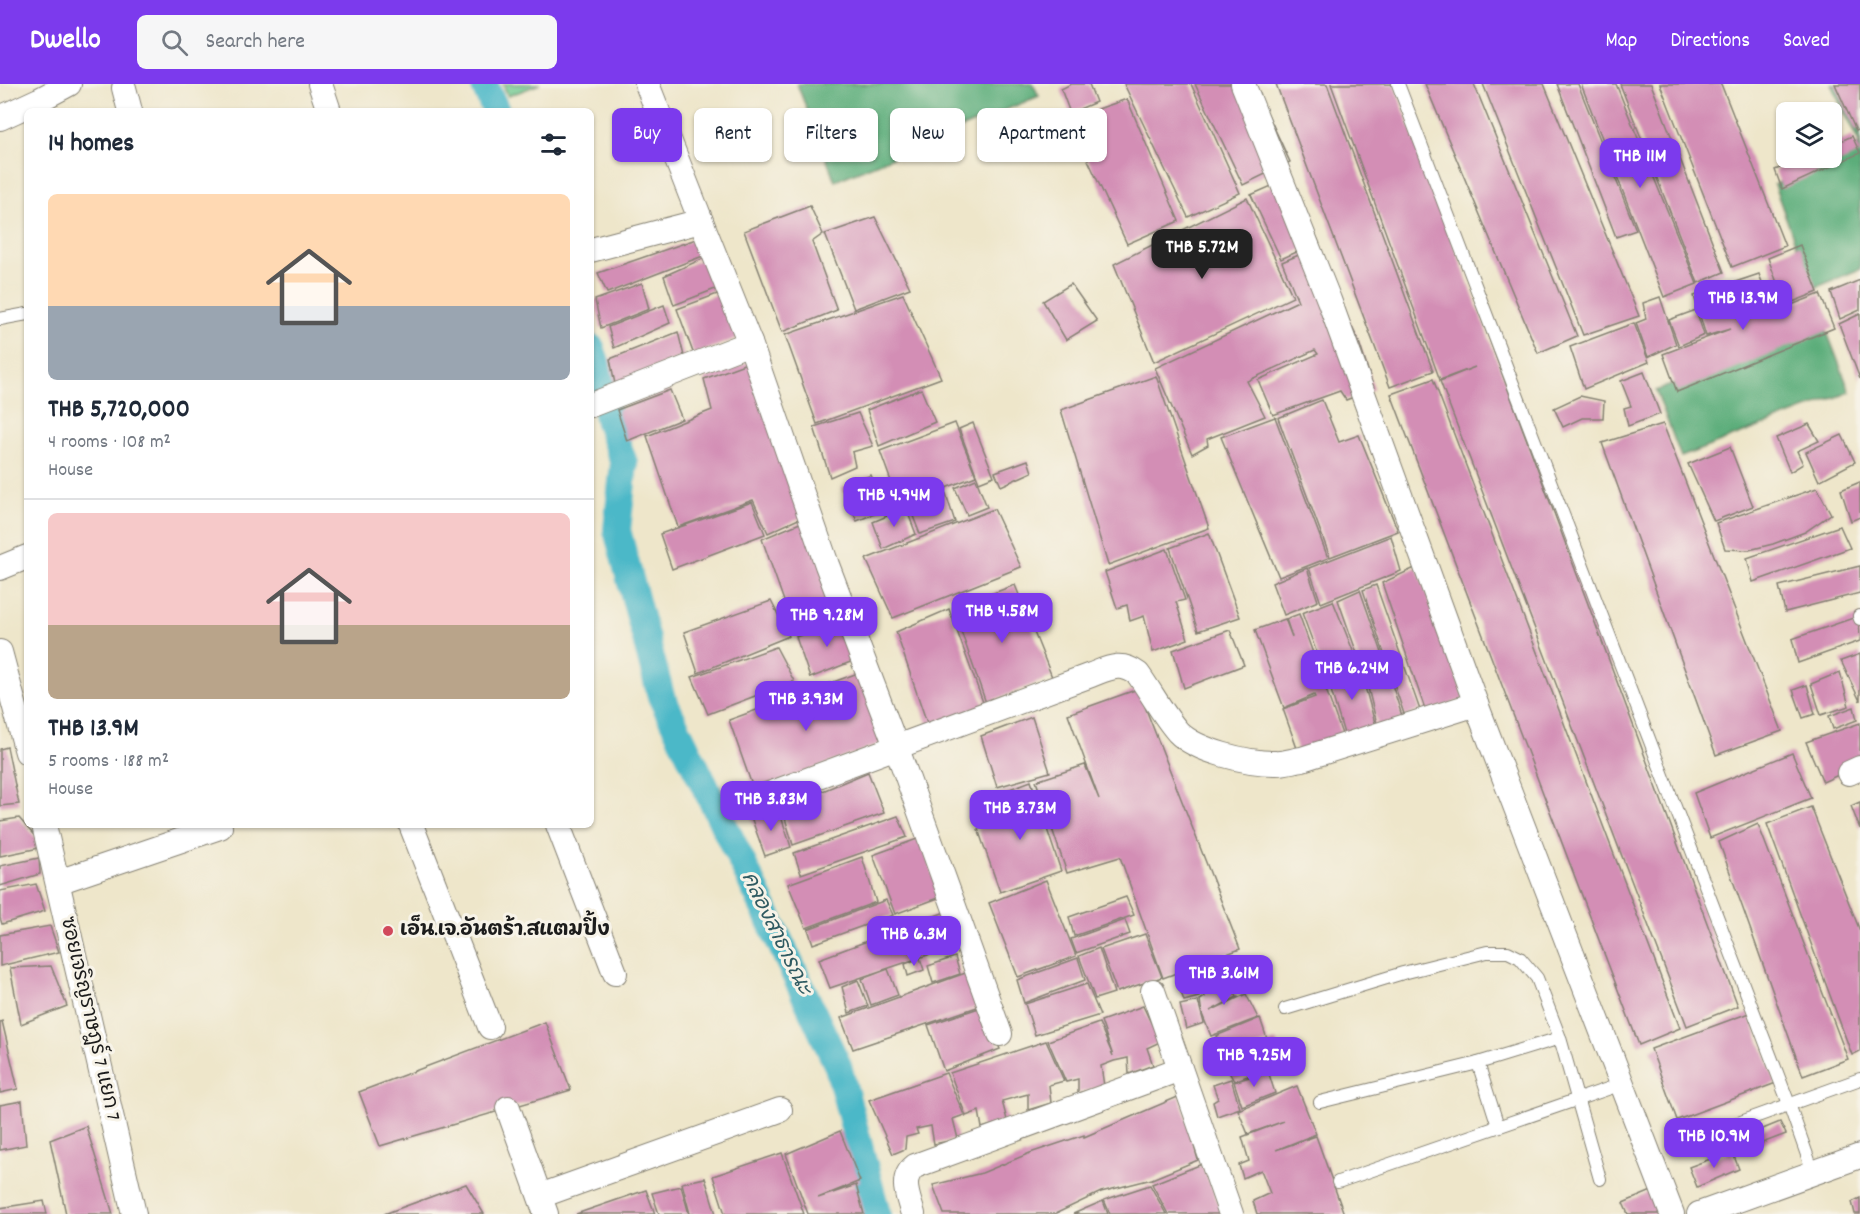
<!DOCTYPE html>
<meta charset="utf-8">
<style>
:root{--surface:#fff;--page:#f6f6f7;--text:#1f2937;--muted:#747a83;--line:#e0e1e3;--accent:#7c3aed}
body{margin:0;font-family:Dekko,"Playpen Sans Thai",sans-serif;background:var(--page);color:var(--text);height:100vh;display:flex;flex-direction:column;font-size:22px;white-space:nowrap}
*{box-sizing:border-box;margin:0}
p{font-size:20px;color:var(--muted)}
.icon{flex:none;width:33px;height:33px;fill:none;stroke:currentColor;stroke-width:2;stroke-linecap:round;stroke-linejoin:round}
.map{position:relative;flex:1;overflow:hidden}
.drawer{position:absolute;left:24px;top:24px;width:570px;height:720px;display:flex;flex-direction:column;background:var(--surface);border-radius:9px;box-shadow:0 2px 4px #0004}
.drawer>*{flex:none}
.hud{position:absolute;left:612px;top:24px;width:570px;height:54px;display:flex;gap:12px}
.controls{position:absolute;left:1776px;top:18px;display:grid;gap:12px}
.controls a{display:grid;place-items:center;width:66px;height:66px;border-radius:9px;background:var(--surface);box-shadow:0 2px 4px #0004;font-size:30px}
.price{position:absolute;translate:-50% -51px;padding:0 14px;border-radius:12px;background:var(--accent);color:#fff;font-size:20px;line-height:39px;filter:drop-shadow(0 2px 3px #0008)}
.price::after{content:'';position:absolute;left:50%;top:36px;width:18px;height:14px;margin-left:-9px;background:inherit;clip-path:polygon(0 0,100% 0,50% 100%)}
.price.current{background:#222;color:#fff}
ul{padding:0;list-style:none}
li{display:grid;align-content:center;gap:12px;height:318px;padding:0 24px}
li+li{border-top:2px solid var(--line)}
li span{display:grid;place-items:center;height:186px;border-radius:9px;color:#555}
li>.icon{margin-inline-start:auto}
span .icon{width:108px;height:108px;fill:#fffc;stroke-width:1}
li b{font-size:26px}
h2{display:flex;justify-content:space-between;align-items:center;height:72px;padding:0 24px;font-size:26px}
.tag{padding:0 21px;border-radius:9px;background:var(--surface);box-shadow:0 2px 4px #0004;font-size:21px;line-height:54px}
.tag.current{background:var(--accent);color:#fff}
header{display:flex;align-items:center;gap:36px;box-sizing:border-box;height:84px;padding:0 30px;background:var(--accent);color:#fff}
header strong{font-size:28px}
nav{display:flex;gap:33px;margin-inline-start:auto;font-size:21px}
.search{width:420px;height:54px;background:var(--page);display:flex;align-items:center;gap:15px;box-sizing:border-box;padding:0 21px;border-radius:9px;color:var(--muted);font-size:22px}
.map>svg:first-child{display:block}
</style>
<header>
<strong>Dwello</strong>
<div class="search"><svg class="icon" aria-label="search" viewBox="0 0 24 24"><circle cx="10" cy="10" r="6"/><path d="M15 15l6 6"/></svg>Search here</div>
<nav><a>Map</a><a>Directions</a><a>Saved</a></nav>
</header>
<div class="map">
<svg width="1860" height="1130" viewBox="0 0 1860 1130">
<rect width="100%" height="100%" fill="#f7f3e8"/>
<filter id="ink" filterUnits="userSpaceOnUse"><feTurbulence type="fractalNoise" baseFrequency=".0167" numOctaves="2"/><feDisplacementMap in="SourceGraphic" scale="12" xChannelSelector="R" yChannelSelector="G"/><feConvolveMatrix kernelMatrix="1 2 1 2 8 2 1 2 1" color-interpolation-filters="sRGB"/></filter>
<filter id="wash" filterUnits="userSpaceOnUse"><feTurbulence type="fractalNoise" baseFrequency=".008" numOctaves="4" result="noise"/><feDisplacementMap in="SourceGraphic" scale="24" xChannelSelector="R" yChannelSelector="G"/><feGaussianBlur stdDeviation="1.35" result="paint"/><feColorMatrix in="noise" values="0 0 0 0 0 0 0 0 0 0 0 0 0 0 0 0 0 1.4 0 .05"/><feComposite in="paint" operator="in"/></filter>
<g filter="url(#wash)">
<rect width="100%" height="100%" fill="#eee6ca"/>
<path fill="#70c990" stroke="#467256" stroke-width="1.5" d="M503 0H540L508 12Z"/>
<g fill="#5cad7a" stroke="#3c644b" stroke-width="1.5">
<path d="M797 0H1033L1039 12 835 97Z"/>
<path d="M1831 0H1860V61Z"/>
<path d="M1860 61V185L1812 205 1774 101Z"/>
<path d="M1824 240 1850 308 1681 373 1656 307Z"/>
</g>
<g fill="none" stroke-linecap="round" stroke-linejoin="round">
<g stroke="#4cb8c8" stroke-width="28">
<path d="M484 0 496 27"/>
<path d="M591 264 596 279 609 338 624 379 617 446 661 612 756 807 838 982 877 1130"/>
</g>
</g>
<g id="blocks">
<g fill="#d38eb5">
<path d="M1071 0H1089L1096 18 1070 29 1061 5Z"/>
<path d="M1124 0H1191L1240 109 1188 133Z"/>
<path d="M1195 0H1254L1290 78 1243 101Z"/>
<path d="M1276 0H1327L1433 287 1390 303Z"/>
<path d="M1331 0H1394L1738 922 1687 942 1440 297 1475 283 1440 296Z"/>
<path d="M1425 0H1474L1577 252 1538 269Z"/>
<path d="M1483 0H1544L1639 232 1583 251Z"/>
<path d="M1557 0H1578L1636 146 1616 153Z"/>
<path d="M1581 0H1616L1697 200 1664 213Z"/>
<path d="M1620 0H1651L1724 188 1698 199Z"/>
<path d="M1660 0H1721L1785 162 1732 183Z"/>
<path d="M1835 0H1860V44L1856 47Z"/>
<path d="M1127 15 1179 137 1127 160 1069 35Z"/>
<path d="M1852 52 1860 69 1782 105 1775 86 1803 74H1832V61Z"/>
<path d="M1290 94 1319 158 1281 175 1251 111Z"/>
<path d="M1247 114 1293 213 1154 278 1114 180Z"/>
<path d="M810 122 823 150 812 158 837 226 782 248 744 147Z"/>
<path d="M875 133 910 204 854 225 825 150Z"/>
<path d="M702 153 708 170 607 209 598 189Z"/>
<path d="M1800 161 1818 208 1785 221 1768 174Z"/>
<path d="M1306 168 1333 202 1359 258 1374 305 1346 316 1340 307 1273 331 1258 296 1318 270 1315 266 1247 297 1265 332 1207 355 1208 361 1192 370 1155 284 1298 217 1282 178Z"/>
<path d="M711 171 723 202 674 221 664 192Z"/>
<path d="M1759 190 1773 228 1820 210 1834 244 1677 308 1663 270 1730 245 1706 252 1694 212Z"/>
<path d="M1860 196V226L1840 235 1831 208Z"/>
<path d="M642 199 649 225 601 244 595 216Z"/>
<path d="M1071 200 1097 237 1066 256 1043 217Z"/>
<path d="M728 206 742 252 694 271 677 225Z"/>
<path d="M903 210 941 294 817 340 785 251Z"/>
<path d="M1660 213 1676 260 1648 273 1636 239 1646 235 1643 219Z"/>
<path d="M664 221 670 239 614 264 608 243Z"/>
<path d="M1696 226 1704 251 1679 262 1669 236Z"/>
<path d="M1860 230V295L1839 240Z"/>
<path d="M1634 239 1649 278 1584 305 1570 263Z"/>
<path d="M678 248 684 272 615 300 610 275Z"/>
<path d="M752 277 805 432 768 449 753 416 678 443 647 352 712 326 704 295Z"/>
<path d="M1644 288 1660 330 1628 342 1624 324 1631 322 1621 297Z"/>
<path d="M1156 292 1209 444 1108 481 1061 326Z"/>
<path d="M1433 295 1680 944 1639 961 1391 310Z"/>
<path d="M921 305 935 338 879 362 867 326Z"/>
<path d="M670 306 682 335 627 357 617 326Z"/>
<path d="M1580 312 1604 317 1603 334H1582L1563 343 1554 324Z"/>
<path d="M1322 316 1339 358 1359 351 1398 447 1330 473 1278 334Z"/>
<path d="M858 329 873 362 852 368 855 382 830 393 814 343Z"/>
<path d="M1275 333 1328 474 1279 493 1221 353Z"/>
<path d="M955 339 976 392 900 422 880 367Z"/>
<path d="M973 339 994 392 979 398 959 345Z"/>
<path d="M1663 340 1782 647 1716 671 1602 359Z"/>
<path d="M1809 340 1819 357 1797 367 1803 380 1790 388 1776 354Z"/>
<path d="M1842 351 1855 378 1819 397 1806 368Z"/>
<path d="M1730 363 1753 422 1714 437 1688 380Z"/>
<path d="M1028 376 1032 388 1001 402 995 388Z"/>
<path d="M871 391 886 425 857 437 842 404Z"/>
<path d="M976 395 987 423 967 431 955 404Z"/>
<path d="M1860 398V433L1851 437 1841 406Z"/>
<path d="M1817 404 1831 430 1805 448 1773 460 1749 466 1725 465 1716 439Z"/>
<path d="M945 407 955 438 920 450 909 422Z"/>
<path d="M752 418 765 450 672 485 660 450Z"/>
<path d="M906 424 916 450 883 465 873 438Z"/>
<path d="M994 425 1021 483 893 534 866 475Z"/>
<path d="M807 436 841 532 796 551 762 455Z"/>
<path d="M1840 442 1850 464 1753 498 1747 474Z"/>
<path d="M1209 449 1240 533 1198 547 1170 464Z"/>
<path d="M1391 452 1401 487 1321 519 1309 484Z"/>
<path d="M1167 465 1185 516 1176 518 1188 555 1153 568 1144 532 1130 537 1127 521 1117 524 1105 488Z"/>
<path d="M1860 482V509L1785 528 1779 502Z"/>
<path d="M1417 483 1465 615 1426 628 1382 499Z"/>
<path d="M1307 484 1318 517 1284 531 1272 499Z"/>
<path d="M1015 501 1052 593 986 619 953 524Z"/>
<path d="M1376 501 1420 626 1405 633 1363 506Z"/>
<path d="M1360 506 1388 586 1365 592 1338 516Z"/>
<path d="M771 517 789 552 698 589 684 548Z"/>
<path d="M1333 517 1358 579 1325 591 1302 529Z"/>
<path d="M949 525 984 621 928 642 896 548Z"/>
<path d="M1299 530 1343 653 1299 670 1283 625 1315 613 1314 611 1284 624 1255 546 1285 535 1292 553 1286 535Z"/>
<path d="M1859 532 1860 557 1798 579 1792 555Z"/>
<path d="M844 535 858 575 810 594 796 553Z"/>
<path d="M1230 546 1244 581 1184 604 1173 566Z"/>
<path d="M776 563 794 597 708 630 692 593Z"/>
<path d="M1860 570V617L1841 577Z"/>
<path d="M1359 581 1376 643 1345 653 1327 593Z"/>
<path d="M1388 588 1403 635 1378 644 1366 596Z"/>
<path d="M1840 588 1849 622 1821 631 1811 600Z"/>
<path d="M858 589 885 658 754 707 729 636Z"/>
<path d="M1807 601 1815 630 1803 634 1793 606Z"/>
<path d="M1138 605 1240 865 1163 894 1120 773 1067 789 1036 697 1085 681 1099 715 1068 630Z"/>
<path d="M1854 623 1857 636 1833 645 1829 632Z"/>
<path d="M1032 633 1050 688 997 703 981 652Z"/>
<path d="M1860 639V681L1823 698 1806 658Z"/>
<path d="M7 663 19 720 0 722V665Z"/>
<path d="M1792 669 1811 714 1710 754 1694 709Z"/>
<path d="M868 688 884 729 793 761 782 724Z"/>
<path d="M1031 697 1061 787 1000 808 978 745 1007 737 999 709Z"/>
<path d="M1860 718V745L1851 722Z"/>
<path d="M778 723 791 763 765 772 751 733Z"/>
<path d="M1811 723 1860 847V967L1852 971 1767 740Z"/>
<path d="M898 732 907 753 801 790 794 769Z"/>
<path d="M19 734 44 763 0 772V737Z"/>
<path d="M1758 740 1848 975 1803 992 1719 758Z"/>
<path d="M920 754 941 813 895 830 873 771Z"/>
<path d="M862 773 876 818 806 844 788 800Z"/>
<path d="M39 774 40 790 0 802V782Z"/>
<path d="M1046 796 1076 872 1018 893 989 819Z"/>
<path d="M36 800 45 827 2 840 0 834V807Z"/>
<path d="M1126 813 1134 831 1074 852 1069 833Z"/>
<path d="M886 816 893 831 813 860 808 845Z"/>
<path d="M948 827 960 860 830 904 819 875Z"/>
<path d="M1125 836 1130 850 1076 869 1071 855Z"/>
<path d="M50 842 59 868 0 882V851Z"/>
<path d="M1145 850 1162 893 1117 908 1101 865Z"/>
<path d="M1099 864 1114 909 1095 915 1079 872Z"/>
<path d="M955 873 960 890 933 899 928 882Z"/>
<path d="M920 874 924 886 908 892 905 880Z"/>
<path d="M1078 874 1085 896 1024 919 1017 896Z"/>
<path d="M51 882 67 922 21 940 10 884Z"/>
<path d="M888 885 898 911 871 921 862 895Z"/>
<path d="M971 887 983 921 853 965 841 934Z"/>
<path d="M1227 889 1237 913 1210 927 1246 910 1258 934 1211 952 1202 930 1200 916 1205 913 1200 900Z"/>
<path d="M858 896 868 922 849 929 842 903Z"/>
<path d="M1087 900 1100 931 1035 951 1025 920Z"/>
<path d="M1195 900 1199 913 1184 917 1180 905Z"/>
<path d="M1198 917 1204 939 1186 945 1180 921Z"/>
<path d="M1143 922 1160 958 1147 964 1153 981 1129 990 1128 974 1114 977 1101 982 1104 1002 1078 1009V995L1066 998 1048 957 1099 939 1113 972 1101 937Z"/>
<path d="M982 923 1000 965 944 987 928 941Z"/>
<path d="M1749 929 1776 999 1677 1036 1651 965Z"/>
<path d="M1260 934 1268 958 1224 975 1216 952Z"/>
<path d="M2 937 18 1005 0 1009V938Z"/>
<path d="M545 938 571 1006 380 1062 359 1008Z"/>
<path d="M1046 957 1064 997 1049 1001 1051 1019 1028 1026V1010L1002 1017 1007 1036 982 1044 979 1027 966 1032 950 989Z"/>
<path d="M1276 957 1285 982 1261 988 1252 966Z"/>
<path d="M1249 967 1256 989 1234 997 1223 977Z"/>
<path d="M1268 987 1275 1009 1242 1022 1234 998Z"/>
<path d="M946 989 964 1031 953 1035 958 1055 934 1060 931 1042 916 1045 918 1050 906 1053 905 1065 893 1070 869 1016Z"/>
<path d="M1231 995 1240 1024 1217 1032 1213 1018 1218 1015 1213 1001Z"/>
<path d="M1297 1002 1316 1050 1276 1066 1316 1052 1344 1130H1257L1253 1117 1270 1109 1261 1086 1243 1094 1239 1081 1249 1077 1242 1053 1284 1037 1248 1050 1238 1026Z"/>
<path d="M1180 1012 1198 1076 1152 1095 1101 1108 1055 1130H944L933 1101 982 1089 1030 1069 1084 1051V1053Z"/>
<path d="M22 1017 26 1061 0 1066V1021Z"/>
<path d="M1780 1038 1786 1050 1736 1069 1731 1058Z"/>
<path d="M86 1042 113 1130H66L50 1056Z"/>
<path d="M840 1047 860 1097 818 1114 856 1101 864 1130H808L786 1070Z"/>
<path d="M1732 1067 1739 1085 1697 1103 1689 1083Z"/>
<path d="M782 1069 804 1130H725L713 1092Z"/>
<path d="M1202 1080 1223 1130H1168L1152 1100Z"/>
<path d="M705 1094 716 1130H690L682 1099Z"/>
<path d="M466 1100 484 1130H384Z"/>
<path d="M1150 1101 1166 1130H1110L1104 1116Z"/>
<path d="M681 1102 689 1130H659L652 1109Z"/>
<path d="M646 1106 655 1130H576Z"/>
<path d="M1654 1106 1662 1130H1628L1623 1119Z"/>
<path d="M1860 1114V1130H1855L1852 1118Z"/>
<path d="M44 1117 47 1130H0V1124Z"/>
<path d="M1103 1117 1108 1130H1073Z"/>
</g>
</g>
</g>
<g filter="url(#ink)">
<use href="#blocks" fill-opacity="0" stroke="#858173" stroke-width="1.5"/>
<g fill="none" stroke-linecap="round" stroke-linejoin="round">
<defs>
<g id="service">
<path d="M1398 0 1789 1020 1813 1088"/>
<path d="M0 235 27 230"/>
<path d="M1859 532 1860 535"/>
<path d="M1285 925 1403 889 1487 868H1508L1520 874 1537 894 1560 954 1600 1095"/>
<path d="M1478 979 1498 1042"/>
<path d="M1320 1018 1478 979 1560 954"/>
<path d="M1702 1052 1860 995"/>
<path d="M1338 1098 1622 1000"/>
</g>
<g id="minor">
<path d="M320 0 329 27"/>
<path d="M1243 0 1329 216 1476 620 1672 1130"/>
<path d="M124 4 130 27"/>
<path d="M0 34 39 16 69 0"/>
<path d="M701 137 750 259 827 481 896 662 1000 950"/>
<path d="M591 166 701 137 647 0"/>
<path d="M591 321 750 259"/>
<path d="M0 484 27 473"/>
<path d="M0 568 27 668"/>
<path d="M1849 689 1860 684"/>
<path d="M764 712 1091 591C1109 584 1121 577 1138 590 1151 608 1163 631 1178 648 1196 667 1248 679 1274 679 1283 680 1293 676 1302 675L1476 620"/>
<path d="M44 741 134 1130"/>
<path d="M411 741 490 943"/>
<path d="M558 741 615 889"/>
<path d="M58 798 220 743"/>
<path d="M1153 907 1231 1130"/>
<path d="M508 1024 546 1130"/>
<path d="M540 1112 780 1026"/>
<path d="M913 1130C908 1112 899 1095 915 1082L1180 985"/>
<path d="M1699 1130 1860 1072"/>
</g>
</defs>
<use href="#service" stroke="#858173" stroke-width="14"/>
<use href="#minor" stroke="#858173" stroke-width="26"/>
<use href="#service" stroke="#fff" stroke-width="12"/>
<use href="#minor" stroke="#fff" stroke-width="24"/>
</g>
</g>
<circle fill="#d1495b" stroke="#f7f3e8" stroke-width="2" cx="388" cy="847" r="6"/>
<g text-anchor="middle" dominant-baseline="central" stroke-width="6" stroke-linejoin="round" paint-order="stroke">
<g font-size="20" font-weight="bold" fill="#1c1c1c" stroke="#f7f3e8" text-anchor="start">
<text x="400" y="847">เอ็น.เจ.อันตร้า.สแตมปิ้ง</text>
</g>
<g font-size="20" fill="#1c1c1c" stroke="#f7f3e8">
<text transform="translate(89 935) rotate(77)">ซอยเจริญราษฎร์ 7 แยก 7</text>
</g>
<g font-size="21" font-style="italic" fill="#2f5a61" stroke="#f7f3e8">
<text transform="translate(775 850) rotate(64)">คลองสาธารณะ</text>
</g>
</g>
</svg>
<div class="controls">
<a><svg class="icon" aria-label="layers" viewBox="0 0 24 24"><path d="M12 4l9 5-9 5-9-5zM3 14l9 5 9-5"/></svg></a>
</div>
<b class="price" style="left:1640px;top:105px">THB 11M</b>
<b class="price current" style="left:1202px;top:196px">THB 5.72M</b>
<b class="price" style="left:1743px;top:247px">THB 13.9M</b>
<b class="price" style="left:894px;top:444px">THB 4.94M</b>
<b class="price" style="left:1002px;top:560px">THB 4.58M</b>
<b class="price" style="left:827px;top:564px">THB 9.28M</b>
<b class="price" style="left:1352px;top:617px">THB 6.24M</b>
<b class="price" style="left:806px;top:648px">THB 3.93M</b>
<b class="price" style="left:771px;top:748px">THB 3.83M</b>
<b class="price" style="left:1020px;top:757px">THB 3.73M</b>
<b class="price" style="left:914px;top:883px">THB 6.3M</b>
<b class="price" style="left:1224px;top:922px">THB 3.61M</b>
<b class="price" style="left:1254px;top:1004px">THB 9.25M</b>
<b class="price" style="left:1714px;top:1085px">THB 10.9M</b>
<div class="hud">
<a class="tag current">Buy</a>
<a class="tag">Rent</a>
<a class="tag">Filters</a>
<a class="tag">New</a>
<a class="tag">Apartment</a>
</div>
<section class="drawer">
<h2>14 homes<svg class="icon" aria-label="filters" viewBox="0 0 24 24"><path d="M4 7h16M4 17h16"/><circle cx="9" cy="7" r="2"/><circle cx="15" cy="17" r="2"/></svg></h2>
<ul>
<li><span style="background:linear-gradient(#ffd9b3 60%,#9aa5b1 0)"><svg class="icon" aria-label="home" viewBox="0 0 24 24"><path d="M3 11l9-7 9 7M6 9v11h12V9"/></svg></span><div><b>THB 5,720,000</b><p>4 rooms · 108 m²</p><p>House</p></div></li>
<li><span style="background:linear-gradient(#f6c9c9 60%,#b9a48a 0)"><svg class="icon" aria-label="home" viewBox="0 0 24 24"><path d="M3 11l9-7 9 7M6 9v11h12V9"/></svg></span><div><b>THB 13.9M</b><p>5 rooms · 188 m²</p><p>House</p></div></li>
</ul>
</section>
</div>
